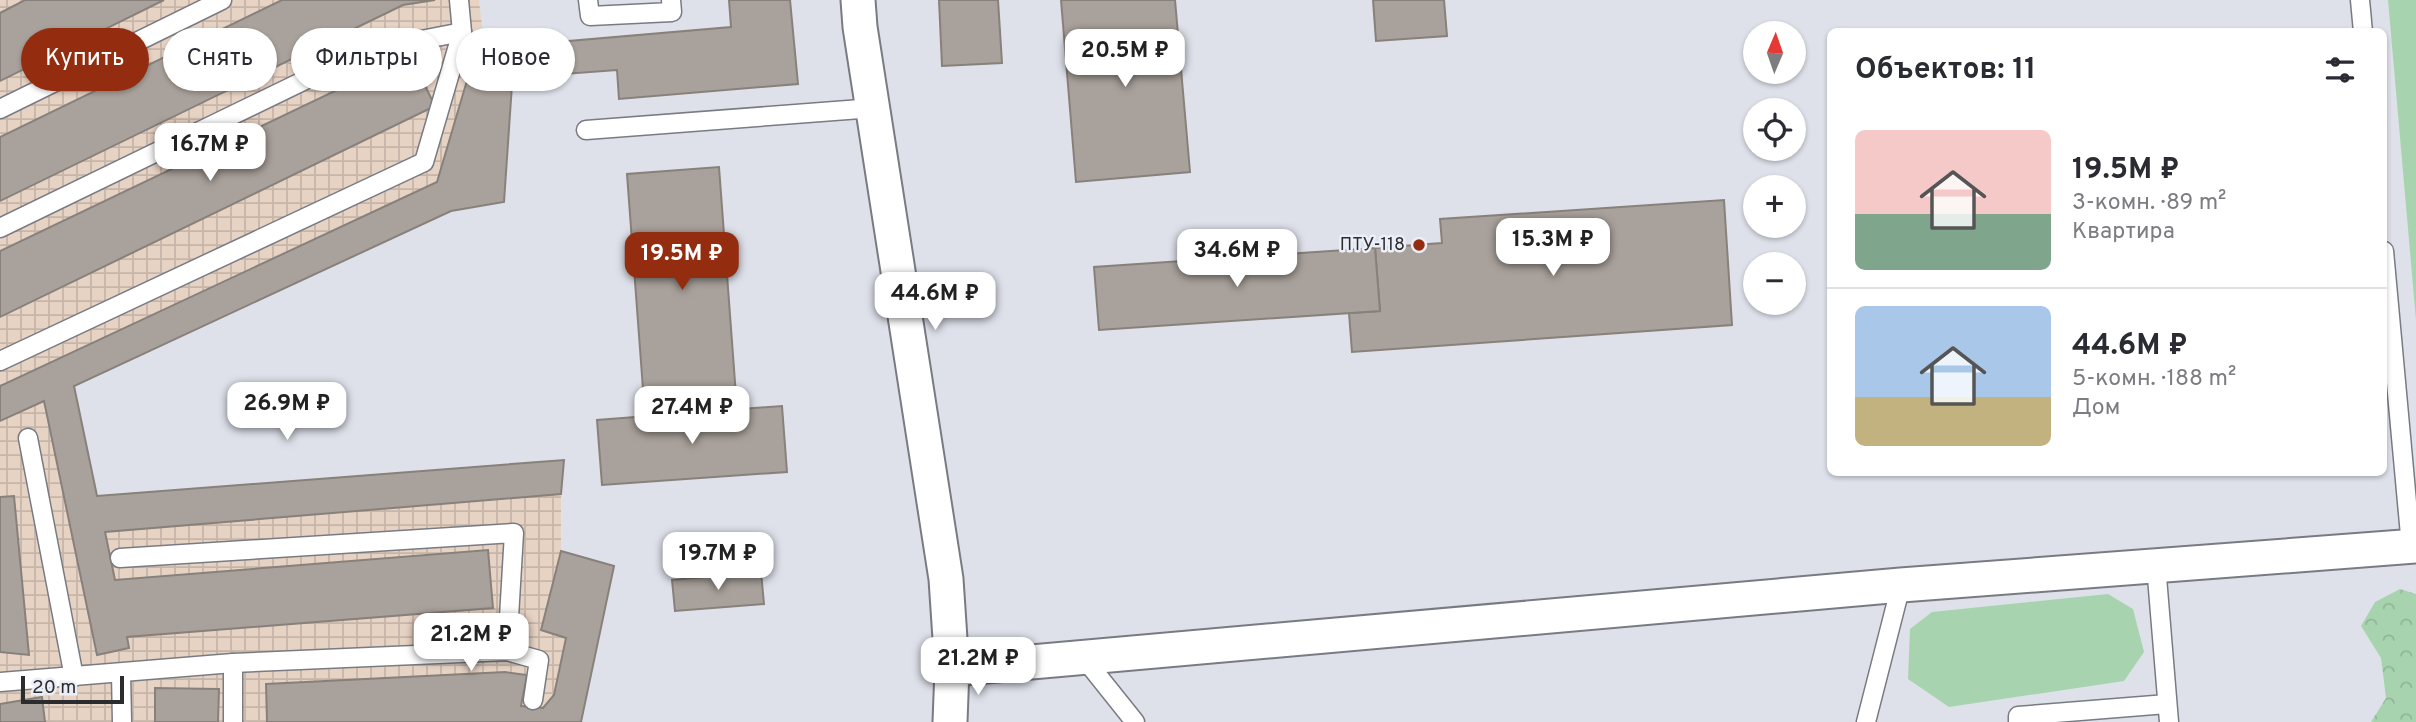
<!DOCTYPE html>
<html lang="ru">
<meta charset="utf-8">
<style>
:root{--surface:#fff;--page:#f7f7f7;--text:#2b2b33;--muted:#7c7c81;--line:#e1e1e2;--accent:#942d10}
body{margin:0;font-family:Overpass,sans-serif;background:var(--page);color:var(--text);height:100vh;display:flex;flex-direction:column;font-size:26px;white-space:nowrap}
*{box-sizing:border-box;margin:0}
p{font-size:23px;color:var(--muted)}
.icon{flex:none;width:38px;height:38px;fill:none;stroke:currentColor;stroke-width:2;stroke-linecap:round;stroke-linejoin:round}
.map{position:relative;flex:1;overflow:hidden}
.panel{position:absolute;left:1827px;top:28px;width:560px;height:448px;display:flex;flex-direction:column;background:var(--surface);border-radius:10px;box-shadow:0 2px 5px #0004}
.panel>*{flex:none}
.top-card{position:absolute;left:21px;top:28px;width:665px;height:63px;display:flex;gap:14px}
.needle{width:46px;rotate:2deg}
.tools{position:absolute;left:1743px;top:21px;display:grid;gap:14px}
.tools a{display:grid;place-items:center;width:63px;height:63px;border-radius:50%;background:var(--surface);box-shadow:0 2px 5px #0004;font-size:35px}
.scale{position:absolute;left:21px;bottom:18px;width:103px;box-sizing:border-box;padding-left:7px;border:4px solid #2b2c2f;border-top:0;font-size:19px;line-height:24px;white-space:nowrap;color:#2b2c2f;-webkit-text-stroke:5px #ebeef7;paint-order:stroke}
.price{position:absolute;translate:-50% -60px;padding:0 16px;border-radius:14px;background:#fff;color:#222;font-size:23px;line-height:46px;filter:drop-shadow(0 2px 4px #0008)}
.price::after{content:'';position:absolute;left:50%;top:42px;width:21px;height:16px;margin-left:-10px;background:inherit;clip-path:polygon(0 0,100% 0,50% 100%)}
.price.selected{background:var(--accent);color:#fff}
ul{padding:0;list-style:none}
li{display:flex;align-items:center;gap:21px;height:175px;padding:0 28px}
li+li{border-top:2px solid var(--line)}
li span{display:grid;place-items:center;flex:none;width:196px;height:140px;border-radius:10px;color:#555}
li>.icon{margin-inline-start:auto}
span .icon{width:84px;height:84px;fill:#fffc;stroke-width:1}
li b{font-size:30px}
h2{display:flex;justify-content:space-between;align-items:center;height:84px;padding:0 28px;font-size:30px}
.tag{padding:0 24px;border-radius:32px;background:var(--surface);box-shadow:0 2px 5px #0004;font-size:24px;line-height:63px}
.tag.selected{background:var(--accent);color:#fff}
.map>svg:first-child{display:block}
</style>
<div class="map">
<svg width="2416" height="722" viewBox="0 0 2416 722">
<defs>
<pattern id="industrial-grid" width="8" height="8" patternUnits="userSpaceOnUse" patternTransform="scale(1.75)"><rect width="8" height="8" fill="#e7d3c4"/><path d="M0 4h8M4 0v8" fill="none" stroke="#c6b5a9"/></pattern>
<pattern id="forest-crowns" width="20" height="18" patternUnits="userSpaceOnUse" patternTransform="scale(1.75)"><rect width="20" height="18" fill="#a7d4ae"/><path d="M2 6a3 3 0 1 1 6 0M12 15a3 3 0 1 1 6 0" fill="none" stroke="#90b696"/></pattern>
</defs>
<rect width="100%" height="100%" fill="#dee1ea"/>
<path fill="url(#industrial-grid)" d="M0 0H479L485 52 514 55 504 202 451 211 74 387 98 496 564 460 561 494V551L614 566 581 722H0Z"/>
<g fill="#a7d4ae">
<path d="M2388 0H2416V320Z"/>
<path d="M2108 594 2133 609 2144 652 2124 681 1949 707 1908 679 1910 629 1932 612Z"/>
</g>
<path fill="url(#forest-crowns)" d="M2400 589 2416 594V722H2371L2386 698 2381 658 2361 626 2375 602Z"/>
<g fill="#a9a19b" stroke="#88817b" stroke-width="2">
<path d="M25 0H164L0 81V13Z"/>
<path d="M282 0H435L403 5 0 201V137Z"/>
<path d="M729 0H790L798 84 619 99 617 70 537 76 534 44 731 27Z"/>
<path d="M939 0H998L1002 63 942 66Z"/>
<path d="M1061 0H1175L1190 172 1076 182Z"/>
<path d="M1373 0H1444L1447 36 1376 41Z"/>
<path d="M476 50 514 55 504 202 451 211 74 386 97 496 564 460 561 494 105 532 115 580 488 550 493 608 127 637 129 648 97 655 44 401 0 421V386L437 182Z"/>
<path d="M410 55 435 106 0 317V251Z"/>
<path d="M719 167 737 409 645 416 627 174Z"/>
<path d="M1724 200 1732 325 1352 352 1349 313 1380 311 1375 248 1442 243 1440 219Z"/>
<path d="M1375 248 1380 311 1099 330 1094 267Z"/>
<path d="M782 406 787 472 602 485 597 420Z"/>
<path d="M14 496 29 655 0 652V497Z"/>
<path d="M561 551 614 566 581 722H267L266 684 505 672 527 675 521 706 543 708 554 695 566 638 541 630Z"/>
<path d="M761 572 764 604 675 611 672 580Z"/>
<path d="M155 688 219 689 218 722H155Z"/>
<path d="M42 697 45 722H0V704Z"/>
</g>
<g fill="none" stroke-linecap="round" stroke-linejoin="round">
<defs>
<g id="service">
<path d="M588 0 590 16 672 12 671 0"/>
<path d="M2360 0 2363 32"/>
<path d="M0 109 222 0"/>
<path d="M586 130 874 108"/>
<path d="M0 228 365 51 462 32"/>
<path d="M2384 251 2411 546"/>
<path d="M0 361 424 162 462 32 459 0"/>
<path d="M28 438 74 677"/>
<path d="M120 558 514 533 507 651"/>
<path d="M2156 565 2169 722"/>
<path d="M1083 657 1135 722"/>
<path d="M233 663V722"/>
<path d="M121 673 122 722"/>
<path d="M0 682 233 663 507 651 539 660 533 700"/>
<path d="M1866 722 1901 585"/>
<path d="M2018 722V716L2167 704"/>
</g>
<g id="minor">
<path d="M858 0 860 27 946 579 952 669 950 722"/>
<path d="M952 669 1901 585 2416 546"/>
</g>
</defs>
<use href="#service" stroke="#797b83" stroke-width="21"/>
<use href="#minor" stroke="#797b83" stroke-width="37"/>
<use href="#service" stroke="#fff" stroke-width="18"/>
<use href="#minor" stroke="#fff" stroke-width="33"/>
</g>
<circle fill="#942d10" stroke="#ebeef7" stroke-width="2.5" cx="1419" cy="245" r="7"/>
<g text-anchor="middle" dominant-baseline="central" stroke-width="5" stroke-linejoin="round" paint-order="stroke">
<g font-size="18" fill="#2b2c2f" stroke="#ebeef7" text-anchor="end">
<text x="1405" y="245">ПТУ-118</text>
</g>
</g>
</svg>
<div class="tools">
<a><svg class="needle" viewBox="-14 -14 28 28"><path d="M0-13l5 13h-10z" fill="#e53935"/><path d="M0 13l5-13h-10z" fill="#7c7c81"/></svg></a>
<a><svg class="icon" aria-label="locate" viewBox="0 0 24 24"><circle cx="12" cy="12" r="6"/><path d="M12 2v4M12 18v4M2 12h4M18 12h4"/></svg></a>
<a>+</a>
<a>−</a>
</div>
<div class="scale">20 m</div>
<b class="price" style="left:1125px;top:89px">20.5M ₽</b>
<b class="price" style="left:210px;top:183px">16.7M ₽</b>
<b class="price" style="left:1553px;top:278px">15.3M ₽</b>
<b class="price" style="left:1237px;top:289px">34.6M ₽</b>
<b class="price selected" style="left:682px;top:292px">19.5M ₽</b>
<b class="price" style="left:935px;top:332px">44.6M ₽</b>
<b class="price" style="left:287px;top:442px">26.9M ₽</b>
<b class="price" style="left:692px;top:446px">27.4M ₽</b>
<b class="price" style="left:718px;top:592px">19.7M ₽</b>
<b class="price" style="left:471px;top:673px">21.2M ₽</b>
<b class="price" style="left:978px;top:697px">21.2M ₽</b>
<div class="top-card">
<a class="tag selected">Купить</a>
<a class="tag">Снять</a>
<a class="tag">Фильтры</a>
<a class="tag">Новое</a>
</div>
<section class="panel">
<h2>Объектов: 11<svg class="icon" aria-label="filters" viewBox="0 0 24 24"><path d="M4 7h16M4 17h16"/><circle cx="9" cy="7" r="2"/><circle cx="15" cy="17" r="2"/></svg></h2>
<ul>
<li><span style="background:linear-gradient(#f6c9c9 60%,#7fa58c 0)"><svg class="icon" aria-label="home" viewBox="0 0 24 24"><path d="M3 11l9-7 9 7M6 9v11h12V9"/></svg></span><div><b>19.5M ₽</b><p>3-комн. · 89 m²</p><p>Квартира</p></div></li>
<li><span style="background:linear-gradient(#a9c7e8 65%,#c2b280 0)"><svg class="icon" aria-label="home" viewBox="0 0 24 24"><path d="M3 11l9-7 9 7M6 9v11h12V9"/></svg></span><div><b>44.6M ₽</b><p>5-комн. · 188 m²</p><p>Дом</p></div></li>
</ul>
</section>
</div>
